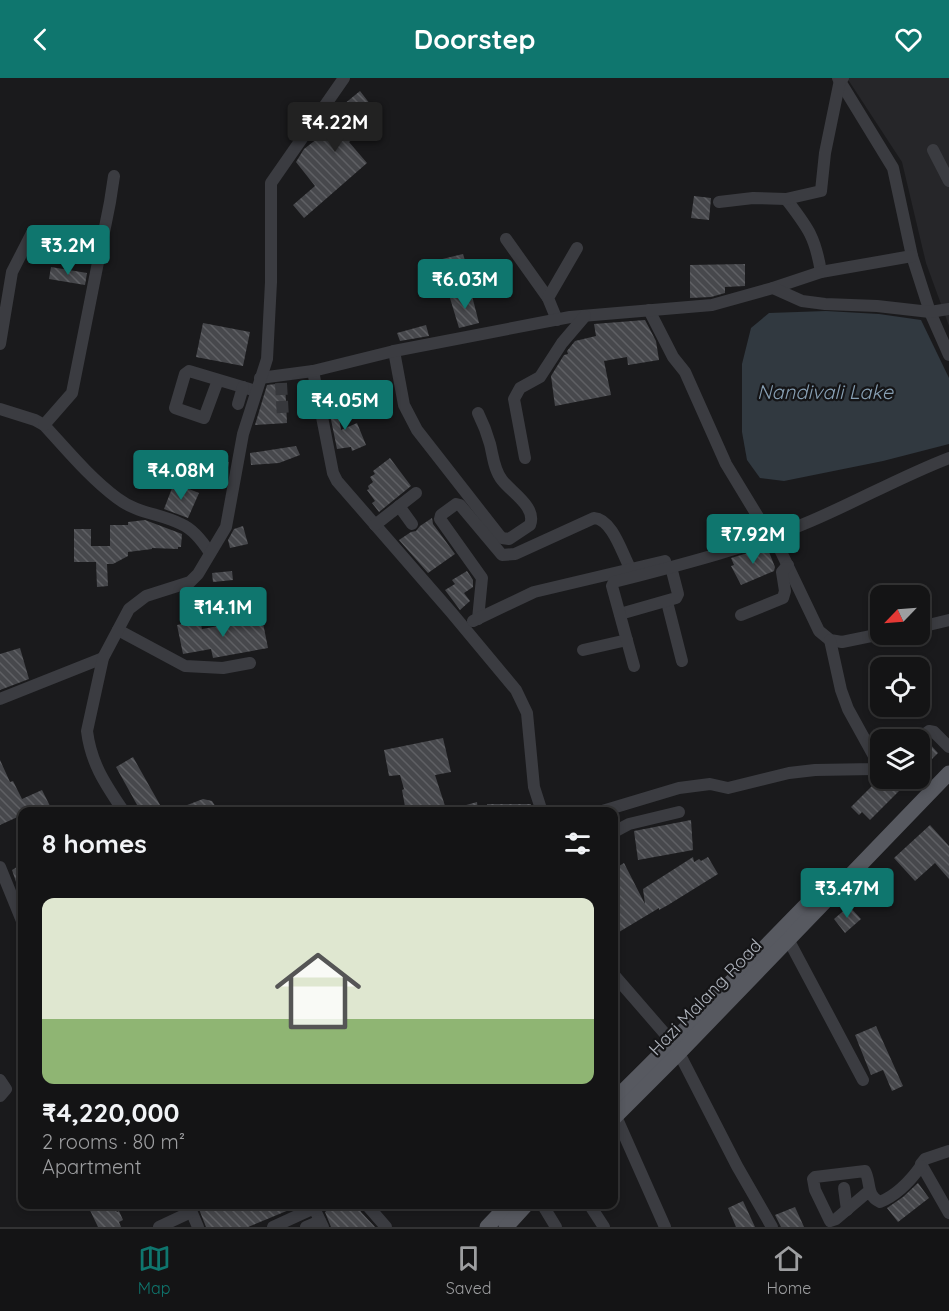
<!DOCTYPE html>
<meta charset="utf-8">
<style>
:root{--surface:#141415;--page:#212122;--text:#f1f3f6;--muted:#9d9ea0;--line:#333334;--accent:#0f766e}
body{margin:0;font-family:Quicksand,sans-serif;background:var(--page);color:var(--text);height:100vh;display:flex;flex-direction:column;font-size:22px;white-space:nowrap}
*{box-sizing:border-box;margin:0}
p{font-size:20px;color:var(--muted)}
.icon{flex:none;width:33px;height:33px;fill:none;stroke:currentColor;stroke-width:2;stroke-linecap:round;stroke-linejoin:round}
.map{position:relative;flex:1;overflow:hidden}
.drawer{position:absolute;left:18px;top:729px;width:600px;height:402px;display:flex;flex-direction:column;background:var(--surface);border-radius:12px;box-shadow:0 3px 9px #0003,0 0 0 2px var(--line)}
.drawer>*{flex:none}
.needle{width:39px;rotate:245deg}
.fabs{position:absolute;left:870px;top:507px;display:grid;gap:12px}
.fabs a{display:grid;place-items:center;width:60px;height:60px;border-radius:12px;background:var(--surface);box-shadow:0 3px 9px #0003,0 0 0 2px var(--line);font-size:30px}
.price{position:absolute;translate:-50% -51px;padding:0 14px;border-radius:6px;background:var(--accent);color:#fff;font-size:20px;line-height:39px;filter:drop-shadow(0 2px 3px #0008)}
.price::after{content:'';position:absolute;left:50%;top:36px;width:18px;height:14px;margin-left:-9px;background:inherit;clip-path:polygon(0 0,100% 0,50% 100%)}
.price.on{background:#222;color:#fff}
ul{padding:0;list-style:none}
li{display:grid;align-content:center;gap:12px;height:318px;padding:0 24px}
li+li{border-top:2px solid var(--line)}
li span{display:grid;place-items:center;height:186px;border-radius:12px;color:#555}
li>.icon{margin-inline-start:auto}
span .icon{width:108px;height:108px;fill:#fffc;stroke-width:1}
li b{font-size:26px}
h2{display:flex;justify-content:space-between;align-items:center;height:72px;padding:0 24px;font-size:26px}
header{display:flex;justify-content:space-between;align-items:center;height:78px;padding:0 24px;background:var(--accent);color:#fff;font-size:27px;font-weight:700}
.menu{display:flex;justify-content:space-around;align-items:center;height:84px;border-top:2px solid var(--line);background:var(--surface);font-size:16px;color:var(--muted)}
.menu a{display:grid;justify-items:center;gap:3px}
.menu .on{color:var(--accent)}
.map>svg:first-child{display:block}
</style>
<header><svg class="icon" aria-label="back" viewBox="0 0 24 24"><path d="M15 5l-7 7 7 7"/></svg>Doorstep<svg class="icon" aria-label="heart" viewBox="0 0 24 24"><path d="M12 20l-8-8c-3-5 5-10 8-4 3-6 11-1 8 4z"/></svg></header>
<div class="map">
<svg width="949" height="1149" viewBox="0 0 949 1149">
<defs>
<pattern id="building-back-hatch" width="6" height="6" patternUnits="userSpaceOnUse" patternTransform="scale(1.5)"><rect width="6" height="6" fill="#47484c"/><path d="M-1 5l2 2M0 0l6 6M5-1l2 2" fill="none" stroke="#5f6064"/></pattern>
</defs>
<rect width="100%" height="100%" fill="#1a1a1c"/>
<path fill="#262629" d="M847 0H949V248L926 185 902 84Z"/>
<path fill="#313940" d="M826 233 879 236 921 242 949 300V366L883 383 784 403 760 400 747 382 742 354V286L751 250 769 235Z"/>
<g fill="url(#building-back-hatch)">
<path d="M360 13 380 39 349 64 367 85 304 140 293 127 315 108 296 84 304 71 331 50 325 42 327 40Z"/>
<path d="M694 118 711 120 709 142 691 140Z"/>
<path d="M463 176 468 192 431 202 426 185Z"/>
<path d="M745 186V208L725 209V215L711 219 690 220V187Z"/>
<path d="M51 189 87 195 85 207 49 201Z"/>
<path d="M471 214 479 245 459 250 450 220Z"/>
<path d="M645 242 656 263 659 282 628 287 627 279 604 283 611 317 555 328 551 298 564 277 568 276 567 273 575 263 596 258 594 246Z"/>
<path d="M203 245 250 254 243 288 196 279Z"/>
<path d="M426 247 429 258 400 263 397 255Z"/>
<path d="M285 305 287 345 255 347 267 307Z"/>
<path d="M336 321 341 352 357 345 366 367 352 373 351 369 337 371 327 322Z"/>
<path d="M296 368 300 377 279 385 251 387 250 375Z"/>
<path d="M390 380 411 408 379 434 372 425 375 423 367 412 369 411 368 408 373 404 370 399 375 396 373 393Z"/>
<path d="M208 383 229 384 227 395 207 393Z"/>
<path d="M174 405 199 415 188 440 164 431Z"/>
<path d="M432 440 433 446 455 476 428 495 399 462 411 454 416 453 420 448Z"/>
<path d="M145 442 182 456 181 469H178V471L152 470V471L128 474V478L113 486H107L108 508 97 509 96 484H74V451H91V468H110V447H128V444Z"/>
<path d="M243 448 248 466 230 470 228 462 234 451Z"/>
<path d="M767 469 775 489 774 493 741 507 731 488 734 487 731 480Z"/>
<path d="M232 493 233 502 213 504 212 495Z"/>
<path d="M467 493 473 502V509L464 515 470 523 460 532 445 512 455 506 452 502Z"/>
<path d="M262 540 268 570 213 580 211 571 183 576 177 547 200 542 202 551Z"/>
<path d="M20 570 29 601 0 612V576Z"/>
<path d="M443 660 451 694 435 697 447 734H406L402 712 404 711 400 697 389 698 384 672Z"/>
<path d="M928 664 938 675 920 693V670Z"/>
<path d="M133 679 164 734H141L116 689Z"/>
<path d="M0 682 10 704 13 703 22 721 42 712 50 728 38 734H22V737L0 747Z"/>
<path d="M880 700H912L870 742 862 734 859 737 851 729Z"/>
<path d="M203 721 212 723 219 734H169Z"/>
<path d="M477 724 478 734H453L452 731Z"/>
<rect x="487" y="726" width="44" height="8"/>
<path d="M691 742 693 772 638 782 634 753Z"/>
<path d="M930 747 949 768V801L935 785 915 803 894 780Z"/>
<path d="M693 779 694 784 699 781 701 783 708 779 718 796 668 827 659 832V830L614 857V791L624 785 645 826 643 811Z"/>
<path d="M22 786V822L12 792Z"/>
<path d="M849 828 861 841 845 855 834 841Z"/>
<path d="M876 948 903 1008 892 1013 883 992 871 997 855 957Z"/>
<path d="M918 1105 929 1120 898 1144 887 1130 903 1119Z"/>
<path d="M743 1123 755 1149H736L728 1130Z"/>
<path d="M87 1126H111L117 1134 119 1133 123 1142 119 1144 121 1149H98Z"/>
<path d="M197 1126H301V1127L248 1149H206Z"/>
<path d="M331 1126H357L361 1134 375 1149H331L325 1134 329 1131Z"/>
<path d="M795 1129 804 1149H781L775 1137Z"/>
</g>
<g fill="none" stroke-linecap="round" stroke-linejoin="round">
<path stroke="#37383c" stroke-width="12" stroke-dasharray="12 6" stroke-linecap="butt" d="M281 305 283 340"/>
<g stroke="#3b3c41" stroke-width="12">
<path d="M838 0 893 90 912 178 930 234 949 277"/>
<path d="M933 72 949 103"/>
<path d="M786 121C808 150 815 158 821 194"/>
<path d="M719 124 753 120 786 121 821 113 825 75 840 2 843 0"/>
<path d="M506 161 548 220"/>
<path d="M773 210 821 194 912 178"/>
<path d="M649 232 673 279 685 294 726 386 766 452 773 457 819 553 830 562 842 564 881 556"/>
<path d="M557 242 548 220 577 170"/>
<path d="M0 266 12 194 33 153"/>
<path d="M394 273 404 327 417 352 499 457 502 460 509 461 530 447C537 429 512 415 502 402 494 392 493 378 490 366 487 355 483 345 478 335"/>
<path d="M313 293 333 395 337 403 451 534 516 612 527 635 534 709 542 734"/>
<path d="M260 300 313 293 394 273 570 239 712 227 773 210 802 223 825 226 877 228 930 234 949 231"/>
<path d="M218 302 204 340 175 330 185 296 189 293 256 313"/>
<path d="M238 326 243 309"/>
<path d="M0 331 35 342 44 347C67 372 90 400 117 420 138 436 159 435 181 446 193 451 203 464 210 475"/>
<path d="M44 347 72 315 110 124 114 98"/>
<path d="M525 380 514 321 520 310 540 299 562 265 585 238"/>
<path d="M399 428 412 446"/>
<path d="M375 447 416 415"/>
<path d="M667 524 682 583"/>
<path d="M620 536 676 520 678 516 671 489"/>
<path d="M741 537 783 520 785 513 782 494 788 487"/>
<path d="M478 541 482 500 440 441 441 437 456 426 460 427 502 477 515 476 594 440C612 441 622 475 630 490"/>
<path d="M473 543 534 514 665 483"/>
<path d="M920 549 949 542"/>
<path d="M118 552 185 588 223 590 250 585"/>
<path d="M830 562 841 612 848 631 880 689"/>
<path d="M583 572 627 562"/>
<path d="M634 588 612 508 614 504C680 487 748 470 811 443 858 423 902 398 949 380"/>
<path d="M0 621 103 580"/>
<path d="M917 662 929 653 934 654 949 669"/>
<path d="M124 734C106 707 91 686 87 653L103 580 129 531 146 518 190 504 198 496 226 449 243 356 267 281 271 204V105L344 0"/>
<path d="M599 734 679 710 710 706 728 710 789 695 815 692 874 691 880 689"/>
<path d="M614 754 629 746 679 734"/>
<path d="M0 789 22 843"/>
<path d="M788 861 863 1002"/>
<path d="M614 897 673 965 679 975 737 1088 772 1149"/>
<path d="M0 1002 6 1011 0 1018"/>
<path d="M614 1034 665 1149"/>
<path d="M949 1073 925 1081 921 1086 949 1135"/>
<path d="M844 1110 847 1132"/>
<path d="M869 1113 836 1141 830 1143 815 1112 813 1101 815 1099 865 1093C871 1104 866 1118 880 1124 897 1117 911 1102 921 1088"/>
<path d="M366 1126 386 1149"/>
<path d="M542 1126 556 1149"/>
<path d="M589 1126 604 1149"/>
<path d="M189 1128 198 1149"/>
<path d="M314 1130 323 1149"/>
<path d="M159 1149 191 1134"/>
<path d="M273 1149 323 1126"/>
<path d="M306 1149 320 1143"/>
</g>
<g stroke="#575960" stroke-width="15">
<path d="M614 1022C679 959 741 893 805 828"/>
<path d="M614 1040 679 975 949 695"/>
<path d="M487 1149 509 1126"/>
<path d="M506 1149 527 1126"/>
</g>
</g>
<g text-anchor="middle" dominant-baseline="central" stroke-width="4.5" stroke-linejoin="round" paint-order="stroke">
<g font-size="18" fill="#adb2bb" stroke="#151517">
<text transform="translate(705 919) rotate(-46)">Hazi Malang Road</text>
</g>
<g font-size="20" font-style="italic" fill="#879fb3" stroke="#151517">
<text x="825" y="313">Nandivali Lake</text>
</g>
</g>
</svg>
<div class="fabs">
<a><svg class="needle" viewBox="-14 -14 28 28"><path d="M0-13l5 13h-10z" fill="#e53935"/><path d="M0 13l5-13h-10z" fill="#9d9ea0"/></svg></a>
<a><svg class="icon" aria-label="locate" viewBox="0 0 24 24"><circle cx="12" cy="12" r="6"/><path d="M12 2v4M12 18v4M2 12h4M18 12h4"/></svg></a>
<a><svg class="icon" aria-label="layers" viewBox="0 0 24 24"><path d="M12 4l9 5-9 5-9-5zM3 14l9 5 9-5"/></svg></a>
</div>
<b class="price on" style="left:335px;top:75px">₹4.22M</b>
<b class="price" style="left:68px;top:198px">₹3.2M</b>
<b class="price" style="left:465px;top:232px">₹6.03M</b>
<b class="price" style="left:345px;top:353px">₹4.05M</b>
<b class="price" style="left:181px;top:423px">₹4.08M</b>
<b class="price" style="left:753px;top:487px">₹7.92M</b>
<b class="price" style="left:223px;top:560px">₹14.1M</b>
<b class="price" style="left:847px;top:841px">₹3.47M</b>
<section class="drawer">
<h2>8 homes<svg class="icon" aria-label="filters" viewBox="0 0 24 24"><path d="M4 7h16M4 17h16"/><circle cx="9" cy="7" r="2"/><circle cx="15" cy="17" r="2"/></svg></h2>
<ul>
<li><span style="background:linear-gradient(#dfe7d0 65%,#8fb573 0)"><svg class="icon" aria-label="home" viewBox="0 0 24 24"><path d="M3 11l9-7 9 7M6 9v11h12V9"/></svg></span><div><b>₹4,220,000</b><p>2 rooms · 80 m²</p><p>Apartment</p></div></li>
</ul>
</section>
</div>
<nav class="menu">
<a class="on"><svg class="icon" aria-label="map" viewBox="0 0 24 24"><path d="M3 6l6-2 6 2 6-2v14l-6 2-6-2-6 2zM9 4v14M15 6v14"/></svg>Map</a>
<a><svg class="icon" aria-label="saved" viewBox="0 0 24 24"><path d="M7 4h10v16l-5-4-5 4z"/></svg>Saved</a>
<a><svg class="icon" aria-label="home" viewBox="0 0 24 24"><path d="M3 11l9-7 9 7M6 9v11h12V9"/></svg>Home</a>
</nav>
